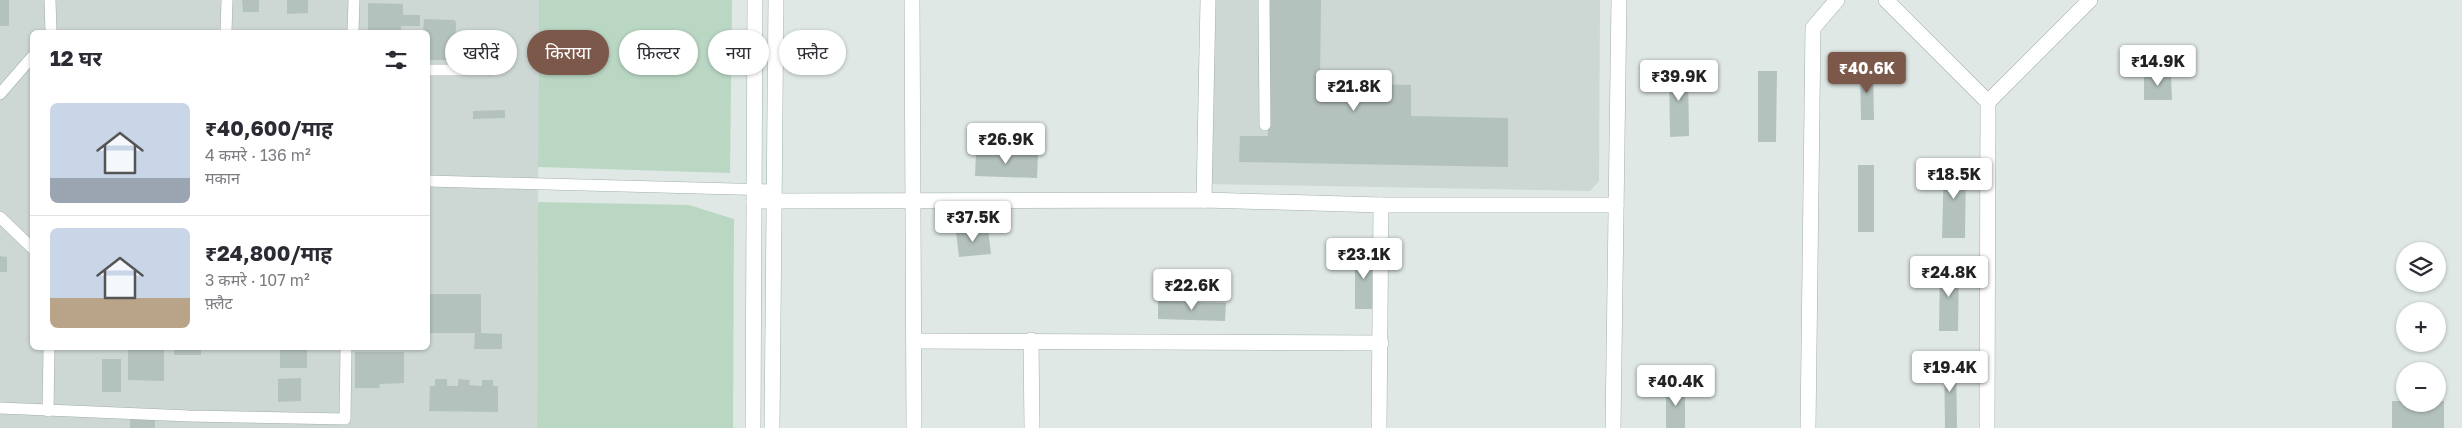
<!DOCTYPE html>
<html lang="hi">
<meta charset="utf-8">
<style>
:root{--surface:#fff;--page:#f2f2f3;--text:#2b2b33;--muted:#7c7c81;--line:#e1e1e2;--accent:#7c584a}
body{margin:0;font-family:"Golos Text","Noto Sans Devanagari",sans-serif;background:var(--page);color:var(--text);height:100vh;display:flex;flex-direction:column;font-size:19px;white-space:nowrap}
*{box-sizing:border-box;margin:0}
p{font-size:16px;color:var(--muted)}
.icon{flex:none;width:28px;height:28px;fill:none;stroke:currentColor;stroke-width:2;stroke-linecap:round;stroke-linejoin:round}
.map{position:relative;flex:1;overflow:hidden}
.side{position:absolute;left:30px;top:30px;width:400px;height:320px;display:flex;flex-direction:column;background:var(--surface);border-radius:8px;box-shadow:0 1px 4px #0004}
.side>*{flex:none}
.guide{position:absolute;left:445px;top:30px;width:475px;height:45px;display:flex;gap:10px}
.fabs{position:absolute;left:2396px;top:242px;display:grid;gap:10px}
.fabs a{display:grid;place-items:center;width:50px;height:50px;border-radius:50%;background:var(--surface);box-shadow:0 1px 4px #0004;font-size:25px}
.price{position:absolute;translate:-50% -42px;padding:0 11px;border-radius:5px;background:#fff;color:#222;font-size:16px;line-height:32px;filter:drop-shadow(0 1px 2px #0008)}
.price::after{content:'';position:absolute;left:50%;top:30px;width:15px;height:11px;margin-left:-8px;background:inherit;clip-path:polygon(0 0,100% 0,50% 100%)}
.price.current{background:var(--accent);color:#fff}
ul{padding:0;list-style:none}
li{display:flex;align-items:center;gap:15px;height:125px;padding:0 20px}
li+li{border-top:1px solid var(--line)}
li span{display:grid;place-items:center;flex:none;width:140px;height:100px;border-radius:8px;color:#555}
li>.icon{margin-inline-start:auto}
span .icon{width:60px;height:60px;fill:#fffc;stroke-width:1}
li b{font-size:21px}
h2{display:flex;justify-content:space-between;align-items:center;height:60px;padding:0 20px;font-size:21px}
.chip{padding:0 18px;border-radius:22px;background:var(--surface);box-shadow:0 1px 4px #0004;font-size:18px;line-height:45px}
.chip.current{background:var(--accent);color:#fff}
.map>svg:first-child{display:block}
</style>
<div class="map">
<svg width="2462" height="428" viewBox="0 0 2462 428">
<rect width="100%" height="100%" fill="#dfe8e5"/>
<g fill="#cdd7d4" fill-rule="evenodd">
<path d="M0 0H539L537 428H0ZM32 32H428V348H32Z"/>
<path d="M1212 0H1600L1599 181 1590 191 1209 184Z"/>
</g>
<g fill="#bad7c4">
<path d="M539 0H732L730 173 538 167Z"/>
<path d="M538 202 689 205 734 219 733 428H537Z"/>
</g>
<g fill="#b4c2be">
<rect x="0" y="0" width="9" height="26"/>
<path d="M242 0H259V12H243Z"/>
<path d="M287 0H308V13L287 14Z"/>
<path d="M1268 0H1321L1320 83 1411 85V116L1508 118V167L1239 162 1240 136H1268Z"/>
<path d="M368 3 403 4V15H420V26H401V32H368Z"/>
<path d="M424 19 454 20 456 22 455 60H428V32H423Z"/>
<path d="M1860 67H1873L1874 120H1861Z"/>
<path d="M1669 68H1688L1689 136 1670 137Z"/>
<path d="M1758 71H1777L1776 142H1758Z"/>
<path d="M2144 74H2171L2172 100H2144Z"/>
<path d="M505 110V118L473 119V111Z"/>
<path d="M976 152 1038 154 1037 178 975 176Z"/>
<path d="M1944 162H1966L1965 238H1942Z"/>
<rect x="1858" y="165" width="16" height="67"/>
<path d="M988 229 991 254 959 257 956 232Z"/>
<rect x="1355" y="252" width="17" height="57"/>
<path d="M0 256 7 257V272H0Z"/>
<path d="M1940 264 1959 265 1958 331H1939Z"/>
<path d="M428 294H481V333L502 334V349H474L475 333H428Z"/>
<path d="M1158 301 1226 303 1225 321 1158 319Z"/>
<path d="M128 348 164 349V381L128 380Z"/>
<rect x="174" y="348" width="27" height="7"/>
<rect x="280" y="348" width="27" height="20"/>
<path d="M355 352H404V383L380 384 379 388H355Z"/>
<path d="M1944 358H1956L1957 428H1945Z"/>
<rect x="102" y="359" width="19" height="33"/>
<path d="M301 378V401L278 402V379Z"/>
<path d="M435 379H447V386H458V379L470 380 469 385 482 386V380H493V386H498V412L429 411 430 386H435Z"/>
<path d="M1676 382H1681L1680 387H1685V428H1666V389H1676Z"/>
<path d="M2392 401H2405V404H2438V401H2444V428H2392Z"/>
<rect x="130" y="419" width="25" height="9"/>
</g>
<g fill="none" stroke-linecap="round" stroke-linejoin="round">
<defs>
<g id="lane">
<path d="M50 0 51 32"/>
<path d="M1264 0 1265 125"/>
<path d="M226 32 227 0"/>
<path d="M353 32 354 0"/>
<path d="M428 70H487"/>
<path d="M0 94 32 57"/>
<path d="M428 181 773 190"/>
<path d="M0 217 32 248"/>
<path d="M0 408 189 416 345 419 346 348"/>
<path d="M48 411 49 348"/>
</g>
<g id="street">
<path d="M912 0 914 428"/>
<path d="M1886 0 1988 102 1987 428"/>
<path d="M1988 102 2090 0"/>
<path d="M1204 200 1208 0"/>
<path d="M754 201 1204 200 1381 205H1616"/>
<path d="M1031 340 1032 428"/>
<path d="M915 341 1381 343"/>
<path d="M1379 428 1381 205"/>
<path d="M1613 428 1619 0"/>
<path d="M1808 428 1813 28 1837 0"/>
</g>
<g id="secondary">
<path d="M753 428 755 0"/>
<path d="M772 428 776 0"/>
</g>
</defs>
<use href="#lane" stroke="#a3afac" stroke-width="12"/>
<use href="#street" stroke="#a3afac" stroke-width="16"/>
<use href="#secondary" stroke="#9fb2ad" stroke-width="16"/>
<use href="#lane" stroke="#fff" stroke-width="11"/>
<use href="#street" stroke="#fff" stroke-width="15"/>
<use href="#secondary" stroke="#fff" stroke-width="15"/>
</g>
</svg>
<div class="fabs">
<a><svg class="icon" aria-label="layers" viewBox="0 0 24 24"><path d="M12 4l9 5-9 5-9-5zM3 14l9 5 9-5"/></svg></a>
<a>+</a>
<a>−</a>
</div>
<b class="price" style="left:2158px;top:87px">₹14.9K</b>
<b class="price current" style="left:1867px;top:94px">₹40.6K</b>
<b class="price" style="left:1679px;top:102px">₹39.9K</b>
<b class="price" style="left:1354px;top:112px">₹21.8K</b>
<b class="price" style="left:1006px;top:165px">₹26.9K</b>
<b class="price" style="left:1954px;top:200px">₹18.5K</b>
<b class="price" style="left:973px;top:243px">₹37.5K</b>
<b class="price" style="left:1364px;top:280px">₹23.1K</b>
<b class="price" style="left:1949px;top:298px">₹24.8K</b>
<b class="price" style="left:1192px;top:311px">₹22.6K</b>
<b class="price" style="left:1950px;top:393px">₹19.4K</b>
<b class="price" style="left:1676px;top:407px">₹40.4K</b>
<div class="guide">
<a class="chip">खरीदें</a>
<a class="chip current">किराया</a>
<a class="chip">फ़िल्टर</a>
<a class="chip">नया</a>
<a class="chip">फ़्लैट</a>
</div>
<section class="side">
<h2>12 घर<svg class="icon" aria-label="filters" viewBox="0 0 24 24"><path d="M4 7h16M4 17h16"/><circle cx="9" cy="7" r="2"/><circle cx="15" cy="17" r="2"/></svg></h2>
<ul>
<li><span style="background:linear-gradient(#c9d6e8 75%,#9aa5b1 0)"><svg class="icon" aria-label="home" viewBox="0 0 24 24"><path d="M3 11l9-7 9 7M6 9v11h12V9"/></svg></span><div><b>₹40,600/माह</b><p>4 कमरे · 136 m²</p><p>मकान</p></div></li>
<li><span style="background:linear-gradient(#c9d6e8 70%,#b9a48a 0)"><svg class="icon" aria-label="home" viewBox="0 0 24 24"><path d="M3 11l9-7 9 7M6 9v11h12V9"/></svg></span><div><b>₹24,800/माह</b><p>3 कमरे · 107 m²</p><p>फ़्लैट</p></div></li>
</ul>
</section>
</div>
